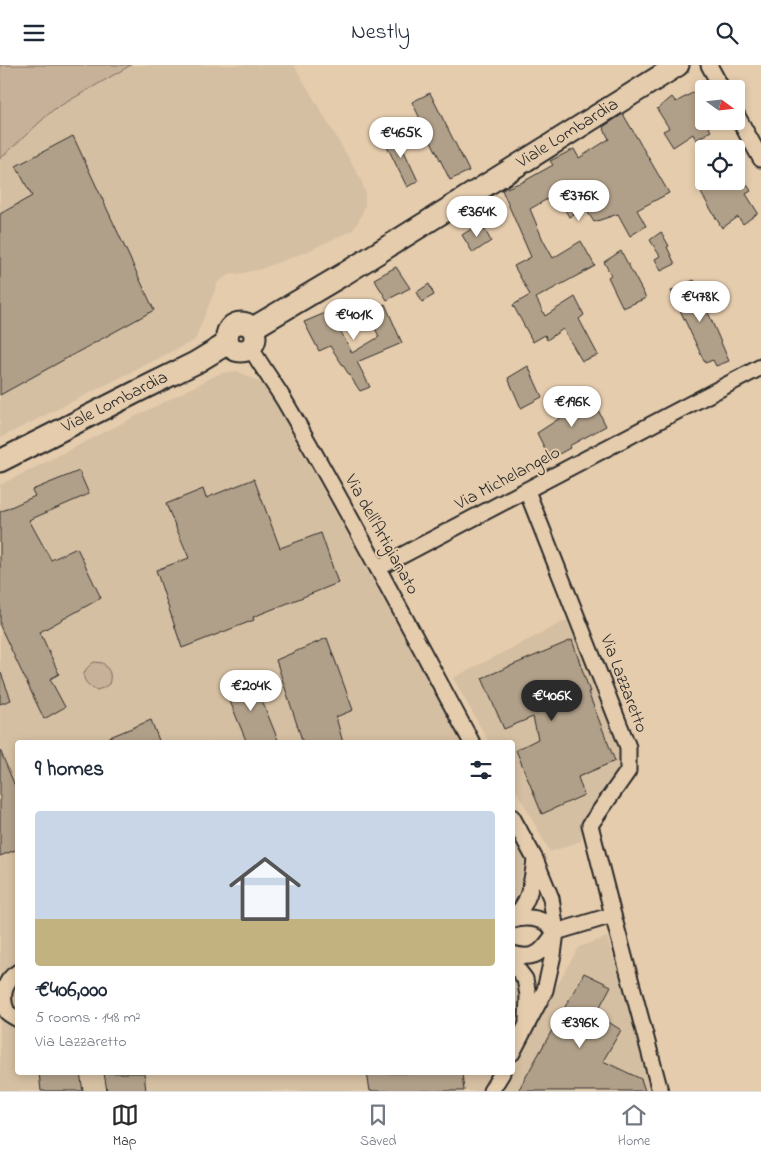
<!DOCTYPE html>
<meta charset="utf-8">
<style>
:root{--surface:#fff;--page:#f6f6f7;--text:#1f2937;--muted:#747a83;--line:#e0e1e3;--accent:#2b2b2b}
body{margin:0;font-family:"Indie Flower",sans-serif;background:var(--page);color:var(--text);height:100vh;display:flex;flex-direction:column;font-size:19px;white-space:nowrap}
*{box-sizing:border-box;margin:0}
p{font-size:16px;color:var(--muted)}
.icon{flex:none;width:28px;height:28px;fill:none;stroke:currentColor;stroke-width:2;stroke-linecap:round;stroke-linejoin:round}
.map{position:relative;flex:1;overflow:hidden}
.drawer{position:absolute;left:15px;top:675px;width:500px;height:335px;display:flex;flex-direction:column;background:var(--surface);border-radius:5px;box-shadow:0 2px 8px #0003}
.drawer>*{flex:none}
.needle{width:32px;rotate:105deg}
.fabs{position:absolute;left:695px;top:15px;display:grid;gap:10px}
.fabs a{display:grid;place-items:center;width:50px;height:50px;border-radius:5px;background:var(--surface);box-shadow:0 2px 8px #0003;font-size:25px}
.price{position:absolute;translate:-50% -42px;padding:0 11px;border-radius:18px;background:#fff;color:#222;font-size:16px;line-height:32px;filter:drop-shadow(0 1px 2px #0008)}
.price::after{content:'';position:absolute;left:50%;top:30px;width:15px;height:11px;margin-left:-8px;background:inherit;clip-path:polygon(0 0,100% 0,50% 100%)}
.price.selected{background:var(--accent);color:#fff}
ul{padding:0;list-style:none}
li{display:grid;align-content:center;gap:10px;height:265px;padding:0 20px}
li+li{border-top:1px solid var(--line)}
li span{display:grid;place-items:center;height:155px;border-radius:5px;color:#555}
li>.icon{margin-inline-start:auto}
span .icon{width:90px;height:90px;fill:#fffc;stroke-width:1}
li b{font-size:21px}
h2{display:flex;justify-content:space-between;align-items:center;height:60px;padding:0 20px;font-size:21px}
header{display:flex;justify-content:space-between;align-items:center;height:65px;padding:0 20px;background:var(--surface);font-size:22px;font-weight:600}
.tab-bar{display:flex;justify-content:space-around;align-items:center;height:70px;border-top:1px solid var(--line);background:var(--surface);font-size:14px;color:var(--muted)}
.tab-bar a{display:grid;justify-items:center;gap:2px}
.tab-bar .selected{color:var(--accent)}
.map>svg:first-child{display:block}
</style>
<header><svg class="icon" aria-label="menu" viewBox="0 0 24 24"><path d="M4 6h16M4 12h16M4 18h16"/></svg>Nestly<svg class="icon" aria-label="search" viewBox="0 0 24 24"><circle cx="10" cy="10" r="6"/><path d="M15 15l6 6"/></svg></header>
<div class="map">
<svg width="761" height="1026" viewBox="0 0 761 1026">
<rect width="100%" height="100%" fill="#e5ccad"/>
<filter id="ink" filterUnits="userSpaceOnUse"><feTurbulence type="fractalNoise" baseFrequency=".02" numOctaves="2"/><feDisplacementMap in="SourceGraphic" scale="10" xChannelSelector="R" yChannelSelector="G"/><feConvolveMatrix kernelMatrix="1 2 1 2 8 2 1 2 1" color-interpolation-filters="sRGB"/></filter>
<g filter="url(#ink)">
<g fill="#d5bfa2">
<path d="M131 0H294L361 114 365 127V140L360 154 353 165 306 187 261 204 243 208 229 210 218 217 195 275 0 373V94L53 45Z"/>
<path d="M238 306 265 320 462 677 18 678V1008H494L484 1026H0V420L221 308Z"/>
<path d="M567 555 620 683 619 702 606 729 585 753 581 776 550 787 513 720 512 678 489 677 453 613Z"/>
<path d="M513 770 525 793 521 819 513 838Z"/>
<path d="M607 872 655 1026H503L561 913 579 882Z"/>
<path d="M513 910 519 915 521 961 513 975Z"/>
</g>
<g fill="#c7b198" stroke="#796e62">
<path d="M0 0H131L53 45 0 94Z"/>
<path d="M94 597 103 598C110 606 112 609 109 619L103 623 97 625C81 618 79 607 94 597Z"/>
</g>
<g fill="#b1a089" stroke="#2b2b2b">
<path d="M696 26 704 40V42L698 46 711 66 696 75 693 69 673 82 663 66 669 63 657 44 672 32 676 37Z"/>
<path d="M430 28 469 106 450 115 412 37Z"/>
<path d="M623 49 669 128 637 145 646 161 630 171 618 149 594 157 585 143 569 152 556 129 530 144 543 175 553 193 581 176 595 201 536 233 545 251 575 232 584 250 579 254 598 290 582 296 563 264 547 275 545 270 533 277 513 240 530 230 514 201 531 192 502 125 519 118V119L553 100 550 96 574 84 579 93 609 74 603 62Z"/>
<path d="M395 67 418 116 407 122 383 73Z"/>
<path d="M73 71 154 245 0 330V149L32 131 16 101Z"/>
<path d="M741 110 751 126 746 129 758 148 743 159 738 152 722 163 701 128 716 117 720 123 731 116H736V113Z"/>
<path d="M481 158 491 176 473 188 462 170Z"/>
<path d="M661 167 669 181 667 182 675 199 661 206 655 194 660 191 650 175Z"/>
<path d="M621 186 646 233 623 243 608 212 611 210 604 197Z"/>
<path d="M396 202 410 223 387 235 374 214Z"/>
<path d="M694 215 729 296 716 301 713 295 705 298 671 226Z"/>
<path d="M429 219 434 230 422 237 417 227Z"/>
<path d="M385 239 402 278 357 297 370 322 360 326 330 281 319 286 304 257 330 246 352 288 379 272 368 247Z"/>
<path d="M528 301 542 332 521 343 508 313Z"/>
<path d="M591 331 606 361 569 381 570 383 550 394 537 368 571 346 569 342Z"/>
<path d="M79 406 89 429 29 455 51 495 77 483 101 533 40 567 59 609 50 614 65 642 44 654 0 561V447L35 431 32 425Z"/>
<path d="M254 414 280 483 321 468 338 518 253 552 254 555 182 583 156 505 189 493 166 439 203 424 206 433Z"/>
<path d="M327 573 353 645 336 652 343 678H303L276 595Z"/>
<path d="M572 575 590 627H588L615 696 578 712 584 730 542 749 516 685 538 674 533 652 504 664 482 613Z"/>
<path d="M0 608H1L11 635 0 639Z"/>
<path d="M252 611 278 675 272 678H247L225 624Z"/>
<path d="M151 655 160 678H98V677Z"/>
<path d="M0 685 18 728V784L0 791Z"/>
<path d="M584 908 611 921 596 949 621 965 603 996 641 1014 645 1026H518Z"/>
<path d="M39 1008H80L83 1026H41Z"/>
<path d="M104 1008H144L146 1026H107Z"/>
<path d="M367 1008H462L464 1026H370Z"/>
</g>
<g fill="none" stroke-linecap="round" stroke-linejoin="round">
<defs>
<g id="minor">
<path d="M709 0 722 24"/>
<path d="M736 49 761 94"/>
<path d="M251 283C261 301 273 317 284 335 349 447 410 563 472 678"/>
<path d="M527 426 628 682V706L590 760 613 850 660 1026"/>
<path d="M378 503 761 302"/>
<path d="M512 752 535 794 551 833 556 867 553 890 545 925 512 988"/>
<path d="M512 853C530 840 532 816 535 795"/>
<path d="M512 855C523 852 536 852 546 858 549 860 553 864 556 867"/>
<path d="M556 867 613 850"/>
<path d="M512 889C537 896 542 886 555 868"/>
<path d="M512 897 525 914 528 930 527 956"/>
<path d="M18 907C4 915 0 933 7 947 10 950 14 952 18 954"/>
<path d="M491 1026 502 1008"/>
</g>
<g id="secondary">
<circle cx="241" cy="272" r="14"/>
<path id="s1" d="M253 263 344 209 678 0"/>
<path id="s2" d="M0 396 144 323 195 298 228 278"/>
</g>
</defs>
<use href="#minor" stroke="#2b2b2b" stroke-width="19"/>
<use href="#secondary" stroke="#2b2b2b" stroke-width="25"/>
<use href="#minor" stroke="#e5ccad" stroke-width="15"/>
<use href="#secondary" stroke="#e5ccad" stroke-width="21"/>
</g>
</g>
<g text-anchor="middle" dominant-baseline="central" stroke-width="4" stroke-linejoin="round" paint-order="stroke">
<g font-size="18" fill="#2b2b2b" stroke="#e5ccad">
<text stroke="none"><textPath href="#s1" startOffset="370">Viale Lombardia</textPath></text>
<text stroke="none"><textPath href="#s2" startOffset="129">Viale Lombardia</textPath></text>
<text transform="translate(508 414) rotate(-28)">Via Michelangelo</text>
<text transform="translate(381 470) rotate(61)">Via dell'Artigianato</text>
<text transform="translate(623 619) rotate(69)">Via Lazzaretto</text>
</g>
</g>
</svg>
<div class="fabs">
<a><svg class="needle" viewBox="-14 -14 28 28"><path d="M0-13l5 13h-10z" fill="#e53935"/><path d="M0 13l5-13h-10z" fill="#747a83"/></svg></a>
<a><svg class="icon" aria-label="locate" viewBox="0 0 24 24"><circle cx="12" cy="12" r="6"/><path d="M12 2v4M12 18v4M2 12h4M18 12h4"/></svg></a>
</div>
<b class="price" style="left:401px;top:94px">€465K</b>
<b class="price" style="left:579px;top:157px">€376K</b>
<b class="price" style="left:477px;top:173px">€364K</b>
<b class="price" style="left:700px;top:258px">€478K</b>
<b class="price" style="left:354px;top:276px">€401K</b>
<b class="price" style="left:572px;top:363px">€196K</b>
<b class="price" style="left:251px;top:647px">€204K</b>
<b class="price selected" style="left:552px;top:657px">€406K</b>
<b class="price" style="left:580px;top:984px">€396K</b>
<section class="drawer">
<h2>9 homes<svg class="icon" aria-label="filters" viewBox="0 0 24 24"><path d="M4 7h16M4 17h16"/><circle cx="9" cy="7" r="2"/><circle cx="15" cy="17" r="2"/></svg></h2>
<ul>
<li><span style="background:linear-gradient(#c9d6e8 70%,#c2b280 0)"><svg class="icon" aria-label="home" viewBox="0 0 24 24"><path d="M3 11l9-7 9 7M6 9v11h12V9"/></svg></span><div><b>€406,000</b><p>5 rooms · 148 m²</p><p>Via Lazzaretto</p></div></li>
</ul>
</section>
</div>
<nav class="tab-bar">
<a class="selected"><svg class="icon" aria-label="map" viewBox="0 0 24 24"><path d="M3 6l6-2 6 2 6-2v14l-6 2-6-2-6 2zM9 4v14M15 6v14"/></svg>Map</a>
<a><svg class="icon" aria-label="saved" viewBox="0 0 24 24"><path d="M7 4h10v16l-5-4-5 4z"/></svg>Saved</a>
<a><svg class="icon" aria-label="home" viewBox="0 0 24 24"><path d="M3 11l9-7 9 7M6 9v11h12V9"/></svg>Home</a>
</nav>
